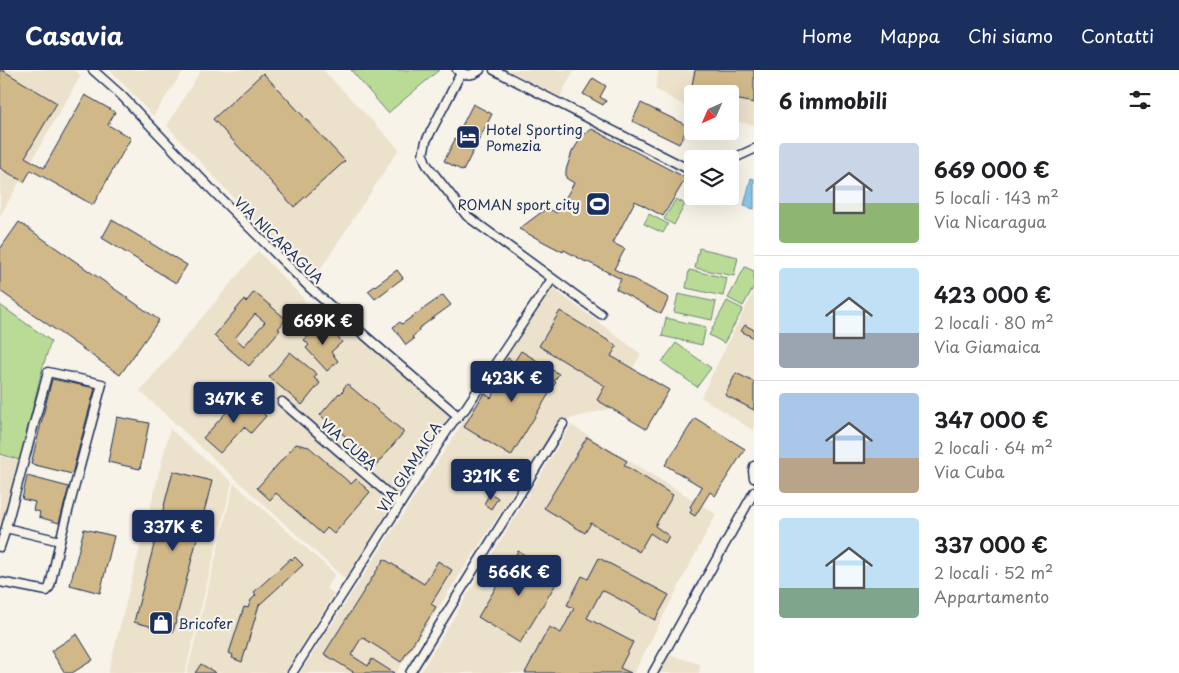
<!DOCTYPE html>
<html lang="it">
<meta charset="utf-8">
<style>
:root{--surface:#fff;--page:#f6f6f6;--text:#202124;--muted:#757577;--line:#e0e0e0;--accent:#1b2f5e}
body{margin:0;font-family:"Playpen Sans",sans-serif;background:var(--page);color:var(--text);height:100vh;display:flex;flex-direction:column;font-size:19px;white-space:nowrap}
*{box-sizing:border-box;margin:0}
p{font-size:16px;color:var(--muted)}
.icon{flex:none;width:28px;height:28px;fill:none;stroke:currentColor;stroke-width:2;stroke-linecap:round;stroke-linejoin:round}
.map{position:relative;flex:1;overflow:hidden}
.details{display:flex;flex-direction:column;background:var(--surface);width:425px}
.details>*{flex:none}
.needle{width:32px;rotate:225deg}
.tools{position:absolute;left:684px;top:15px;display:grid;gap:10px}
.tools a{display:grid;place-items:center;width:55px;height:55px;border-radius:5px;background:var(--surface);box-shadow:0 5px 20px #0002;font-size:25px}
.price{position:absolute;translate:-50% -42px;padding:0 11px;border-radius:5px;background:var(--accent);color:#fff;font-size:16px;line-height:32px;filter:drop-shadow(0 1px 2px #0008)}
.price::after{content:'';position:absolute;left:50%;top:30px;width:15px;height:11px;margin-left:-8px;background:inherit;clip-path:polygon(0 0,100% 0,50% 100%)}
.price.selected{background:#222;color:#fff}
ul{padding:0;list-style:none}
li{display:flex;align-items:center;gap:15px;height:125px;padding:0 25px}
li+li{border-top:1px solid var(--line)}
li span{display:grid;place-items:center;flex:none;width:140px;height:100px;border-radius:5px;color:#555}
li>.icon{margin-inline-start:auto}
span .icon{width:60px;height:60px;fill:#fffc;stroke-width:1}
li b{font-size:21px}
h2{display:flex;justify-content:space-between;align-items:center;height:60px;padding:0 25px;font-size:21px}
header{display:flex;align-items:center;gap:30px;box-sizing:border-box;height:70px;padding:0 25px;background:var(--accent);color:#fff}
header strong{font-size:24px}
nav{display:flex;gap:28px;margin-inline-start:auto;font-size:18px}
main{display:flex;flex:1;min-height:0}
.map>svg:first-child{display:block}
</style>
<header>
<strong>Casavia</strong>
<nav><a>Home</a><a>Mappa</a><a>Chi siamo</a><a>Contatti</a></nav>
</header>
<main>
<div class="map">
<svg width="754" height="603" viewBox="0 0 754 603">
<rect width="100%" height="100%" fill="#f7f3e8"/>
<filter id="ink" filterUnits="userSpaceOnUse"><feTurbulence type="fractalNoise" baseFrequency=".02" numOctaves="2"/><feDisplacementMap in="SourceGraphic" scale="10" xChannelSelector="R" yChannelSelector="G"/><feConvolveMatrix kernelMatrix="1 2 1 2 8 2 1 2 1" color-interpolation-filters="sRGB"/></filter>
<g filter="url(#ink)">
<g fill="#ece1cb">
<path d="M0 0H74L81 5 0 146Z"/>
<path d="M110 0H184L153 46Z"/>
<path d="M201 0H323L399 79 312 212 167 56Z"/>
<path d="M507 0H574L560 27Z"/>
<path d="M659 0H754V55L730 50V24H692V40L655 19Z"/>
<path d="M258 181 315 241 322 235 450 345 345 509 140 321Z"/>
<path d="M551 217 641 284 608 339 562 351 552 363 396 603H300Z"/>
<path d="M754 221V361L701 327Z"/>
<path d="M571 355 716 444 634 603H420Z"/>
<path d="M170 359 232 412 185 603H108Z"/>
<path d="M0 386 20 391 0 472Z"/>
<path d="M234 413 335 504 326 518 334 524 285 603H187Z"/>
<path d="M666 584 700 594 699 603H656Z"/>
</g>
<g fill="#badb95" stroke="#6a857a">
<path d="M351 0H439L388 43Z"/>
<path d="M676 129 685 134 674 155 664 149Z"/>
<path d="M649 144 668 154 663 163 644 154Z"/>
<path d="M699 178 738 187 734 206 695 198Z"/>
<path d="M745 197 754 201V216L743 236 728 228Z"/>
<path d="M689 200 727 208 723 226 686 218Z"/>
<path d="M678 224 716 232 712 250 674 242Z"/>
<path d="M727 231 743 239 724 273 709 265Z"/>
<path d="M0 235 51 271 43 296 20 390 0 384Z"/>
<path d="M666 248 706 257 702 275 662 266Z"/>
<path d="M676 273 711 298 697 317 662 292Z"/>
</g>
<path fill="#89c7ea" stroke="#5d8ab2" d="M751 108 754 109V139L744 136Z"/>
<g fill="#d1b888" stroke="#1b2f5e" fill-rule="evenodd">
<path d="M0 0H2L57 33 25 87 44 98 85 25 115 42 108 55 131 68 93 135 31 100 24 112 0 98Z"/>
<path d="M695 0H754V33L730 28V24H710L691 20Z"/>
<path d="M263 3 345 91 294 137 213 49Z"/>
<path d="M593 8 606 16 600 27 606 31 603 35 583 24Z"/>
<path d="M641 33 688 56 679 74 632 51Z"/>
<path d="M473 34 492 44 463 101 444 91Z"/>
<path d="M592 59 686 108 663 146 635 131 613 173 625 179 614 199 669 228 661 244 616 219 621 209 586 191V192L564 180 563 182 519 159 547 138 557 143 574 113 566 108V100L572 82 583 65Z"/>
<path d="M112 150 187 195 176 213 102 168Z"/>
<path d="M19 152 159 250 120 305 0 221V179Z"/>
<path d="M397 200 403 208 375 229 368 221Z"/>
<path d="M254 222 286 249 278 259 280 260 249 296 214 266 244 230 246 232ZM255 244 265 252 244 276 235 268Z"/>
<path d="M443 225 451 235 418 259 419 261 412 267 414 269 406 275 393 257 400 252 402 254Z"/>
<path d="M560 241 617 276 611 286 669 320 646 359 597 330 605 316 539 276Z"/>
<path d="M325 252 342 272 331 282 338 291 327 301 306 278 309 275 304 270Z"/>
<path d="M745 255 754 260V268L741 261Z"/>
<path d="M521 281 559 304 554 311 556 312 511 386 464 357 484 323 491 328 497 317 492 314 508 288 514 292Z"/>
<path d="M290 282 317 304 314 308 320 313 302 335 269 307Z"/>
<path d="M736 303 754 312V340L725 325Z"/>
<path d="M52 309 95 318 72 404 31 394Z"/>
<path d="M347 314 404 362 375 396 369 390 371 388 320 345 339 323 340 324 344 320 343 319Z"/>
<path d="M242 325 266 346 251 363 244 357 220 383 203 368Z"/>
<path d="M117 347 149 353 140 399 108 392Z"/>
<path d="M695 348 745 379 715 426 710 422 695 446 690 443 692 439 690 437 702 417 665 395Z"/>
<path d="M587 367 627 391 624 395 673 425 655 456 669 466 665 473 650 463 639 482 591 453 585 463 544 438Z"/>
<path d="M296 374 309 377 351 414 356 409 370 422 334 464 327 458 322 464 276 423 270 430 257 418Z"/>
<path d="M173 401 212 411 173 562 134 552Z"/>
<path d="M27 406 69 417 59 453 39 447 40 442 33 440 35 432 22 429Z"/>
<path d="M490 423 498 428 491 439 484 434Z"/>
<path d="M84 459 114 466 100 523 70 515Z"/>
<path d="M518 481 560 507 520 573 478 547Z"/>
<path d="M295 487 303 495 259 535 242 592 232 588 233 585 229 583 244 537 248 538 251 530 256 525 254 522 291 488 292 490Z"/>
<path d="M599 488 669 525 655 550 640 542V540L602 520 587 548 633 572 620 598 631 603H525L549 557 561 563 574 538 567 535 582 506 588 509Z"/>
<path d="M384 489 424 514 438 491 452 500 431 534 436 537 401 592 362 567 351 585 368 596 372 589 394 603H355L324 584Z"/>
<path d="M77 564 93 590 72 603H65L51 581Z"/>
<path d="M201 594 216 603H195Z"/>
</g>
<g fill="none" stroke-linecap="round" stroke-linejoin="round">
<defs>
<g id="minor">
<path d="M93 0 121 25 215 123 310 218 458 346"/>
<path d="M457 0C465 6 472 6 480 0"/>
<path d="M494 0 692 101"/>
<path d="M461 3 426 71 423 85 427 95 467 146 601 244"/>
<path d="M730 90 754 79"/>
<path d="M282 332 400 434"/>
<path d="M754 396 753 401 754 408"/>
<path d="M6 458 60 471"/>
<path d="M0 477 4 465 48 302 102 314 60 471 50 516 47 521 0 512"/>
<path d="M292 603 452 353 465 339 552 209"/>
<path d="M410 603 563 354"/>
<path d="M653 603 754 422"/>
</g>
</defs>
<use href="#minor" stroke="#1b2f5e" stroke-width="11"/>
<use href="#minor" stroke="#f7f3e8" stroke-width="8"/>
</g>
</g>
<defs>
<symbol id="hotel-square" viewBox="-11 -11 22 22"><rect x="-9" y="-9" width="18" height="18" rx="4" fill="#1b2f5e" stroke="#f7f3e8"/><path d="M-6-4.5h1.5V1H6V5H4.5V3h-9V5H-6ZM-4 0a1.8 1.8 0 1 1 3.6 0ZM.5 0V-2.5h3Q6-2.5 6 0Z" fill="#fff"/></symbol>
<symbol id="stadium-square" viewBox="-11 -11 22 22"><rect x="-9" y="-9" width="18" height="18" rx="4" fill="#1b2f5e" stroke="#f7f3e8"/><path d="M0-5a6.5 5 0 1 0 0 10a6.5 5 0 1 0 0-10ZM-3.5-1.8h7v3.6h-7Z" fill="#fff"/></symbol>
<symbol id="shop-square" viewBox="-11 -11 22 22"><rect x="-9" y="-9" width="18" height="18" rx="4" fill="#1b2f5e" stroke="#f7f3e8"/><path d="M-5-2.5h2.3a2.7 3.5 0 0 1 5.4 0H5L5.5 6h-11ZM-1.5-2.5h3a1.5 2.3 0 0 0-3 0Z" fill="#fff"/></symbol>
</defs>
<g fill-rule="evenodd">
<use href="#hotel-square" x="454" y="53" width="28" height="28"/>
<use href="#stadium-square" x="584" y="120" width="28" height="28"/>
<use href="#shop-square" x="147" y="539" width="28" height="28"/>
</g>
<g text-anchor="middle" dominant-baseline="central" stroke-width="4.5" stroke-linejoin="round" paint-order="stroke">
<g font-size="14" fill="#1b2f5e" stroke="#f7f3e8" text-anchor="start">
<text x="486" y="59">Hotel Sporting<tspan x="486" dy="16">Pomezia</tspan></text>
<text x="580" y="134" text-anchor="end">ROMAN sport city</text>
<text x="178" y="553">Bricofer</text>
</g>
<g font-size="14" fill="#1b2f5e" stroke="#f7f3e8">
<text transform="translate(279 170) rotate(44)">VIA NICARAGUA</text>
<text transform="translate(349 374) rotate(41)">VIA CUBA</text>
<text transform="translate(409 397) rotate(-57)">VIA GIAMAICA</text>
</g>
</g>
</svg>
<div class="tools">
<a><svg class="needle" viewBox="-14 -14 28 28"><path d="M0-13l5 13h-10z" fill="#e53935"/><path d="M0 13l5-13h-10z" fill="#757577"/></svg></a>
<a><svg class="icon" aria-label="layers" viewBox="0 0 24 24"><path d="M12 4l9 5-9 5-9-5zM3 14l9 5 9-5"/></svg></a>
</div>
<b class="price selected" style="left:323px;top:276px">669K €</b>
<b class="price" style="left:512px;top:333px">423K €</b>
<b class="price" style="left:234px;top:354px">347K €</b>
<b class="price" style="left:491px;top:431px">321K €</b>
<b class="price" style="left:173px;top:482px">337K €</b>
<b class="price" style="left:519px;top:527px">566K €</b>
</div>
<section class="details">
<h2>6 immobili<svg class="icon" aria-label="filters" viewBox="0 0 24 24"><path d="M4 7h16M4 17h16"/><circle cx="9" cy="7" r="2"/><circle cx="15" cy="17" r="2"/></svg></h2>
<ul>
<li><span style="background:linear-gradient(#c9d6e8 60%,#8fb573 0)"><svg class="icon" aria-label="home" viewBox="0 0 24 24"><path d="M3 11l9-7 9 7M6 9v11h12V9"/></svg></span><div><b>669 000 €</b><p>5 locali · 143 m²</p><p>Via Nicaragua</p></div></li>
<li><span style="background:linear-gradient(#bfe0f5 65%,#9aa5b1 0)"><svg class="icon" aria-label="home" viewBox="0 0 24 24"><path d="M3 11l9-7 9 7M6 9v11h12V9"/></svg></span><div><b>423 000 €</b><p>2 locali · 80 m²</p><p>Via Giamaica</p></div></li>
<li><span style="background:linear-gradient(#a9c7e8 65%,#b9a48a 0)"><svg class="icon" aria-label="home" viewBox="0 0 24 24"><path d="M3 11l9-7 9 7M6 9v11h12V9"/></svg></span><div><b>347 000 €</b><p>2 locali · 64 m²</p><p>Via Cuba</p></div></li>
<li><span style="background:linear-gradient(#bfe0f5 70%,#7fa58c 0)"><svg class="icon" aria-label="home" viewBox="0 0 24 24"><path d="M3 11l9-7 9 7M6 9v11h12V9"/></svg></span><div><b>337 000 €</b><p>2 locali · 52 m²</p><p>Appartamento</p></div></li>
</ul>
</section>
</main>
